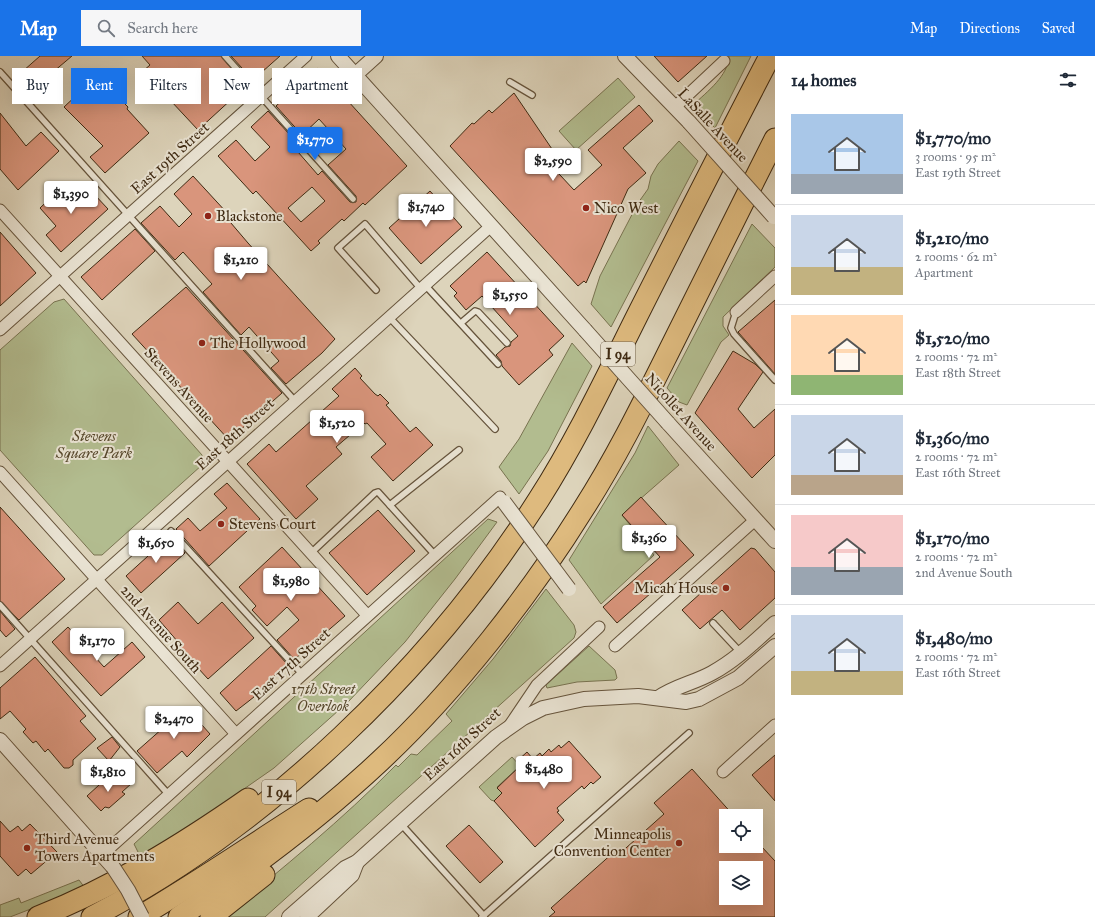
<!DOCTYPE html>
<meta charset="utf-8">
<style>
:root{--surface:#fff;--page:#f6f6f7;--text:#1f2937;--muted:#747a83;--line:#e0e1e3;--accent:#1a73e8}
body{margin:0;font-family:"IM FELL Great Primer",serif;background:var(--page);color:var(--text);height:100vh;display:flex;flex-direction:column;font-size:15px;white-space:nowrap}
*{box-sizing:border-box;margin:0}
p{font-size:13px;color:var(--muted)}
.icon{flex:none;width:22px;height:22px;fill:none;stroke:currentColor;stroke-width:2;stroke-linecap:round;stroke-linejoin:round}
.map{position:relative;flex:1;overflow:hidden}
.sheet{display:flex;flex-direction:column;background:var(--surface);width:320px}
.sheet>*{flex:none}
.guide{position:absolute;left:12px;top:12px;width:380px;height:36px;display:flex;gap:8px}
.buttons{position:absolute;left:719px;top:753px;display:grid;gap:8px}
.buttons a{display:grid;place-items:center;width:44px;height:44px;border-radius:0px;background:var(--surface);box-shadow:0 4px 16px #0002;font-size:20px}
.price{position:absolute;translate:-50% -34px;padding:0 9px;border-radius:4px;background:#fff;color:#222;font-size:13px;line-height:26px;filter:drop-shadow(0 1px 2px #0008)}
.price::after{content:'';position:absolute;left:50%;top:24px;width:12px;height:9px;margin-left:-6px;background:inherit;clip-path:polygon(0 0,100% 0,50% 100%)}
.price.on{background:var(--accent);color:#fff}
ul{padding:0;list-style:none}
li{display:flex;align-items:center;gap:12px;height:100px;padding:0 16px}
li+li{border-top:1px solid var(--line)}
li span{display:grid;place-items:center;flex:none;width:112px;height:80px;border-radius:0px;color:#555}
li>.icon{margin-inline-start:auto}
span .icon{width:48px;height:48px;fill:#fffc;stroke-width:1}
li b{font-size:17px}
h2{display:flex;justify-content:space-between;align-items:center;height:48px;padding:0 16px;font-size:17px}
.pill{padding:0 14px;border-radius:0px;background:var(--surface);box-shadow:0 4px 16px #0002;font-size:14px;line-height:36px}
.pill.on{background:var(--accent);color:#fff}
header{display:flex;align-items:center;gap:24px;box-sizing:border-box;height:56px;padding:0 20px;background:var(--accent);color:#fff}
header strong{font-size:19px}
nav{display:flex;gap:22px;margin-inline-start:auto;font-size:14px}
.search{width:280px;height:36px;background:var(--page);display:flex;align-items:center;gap:10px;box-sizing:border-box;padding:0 14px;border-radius:0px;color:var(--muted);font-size:15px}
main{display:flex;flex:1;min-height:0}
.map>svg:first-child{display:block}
</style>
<header>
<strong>Map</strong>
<div class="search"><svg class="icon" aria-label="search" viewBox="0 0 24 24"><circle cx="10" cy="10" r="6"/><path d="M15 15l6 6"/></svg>Search here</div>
<nav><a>Map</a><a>Directions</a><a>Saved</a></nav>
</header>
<main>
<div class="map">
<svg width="775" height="861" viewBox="0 0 775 861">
<rect width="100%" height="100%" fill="#ddd4bb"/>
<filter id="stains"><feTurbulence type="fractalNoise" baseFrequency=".005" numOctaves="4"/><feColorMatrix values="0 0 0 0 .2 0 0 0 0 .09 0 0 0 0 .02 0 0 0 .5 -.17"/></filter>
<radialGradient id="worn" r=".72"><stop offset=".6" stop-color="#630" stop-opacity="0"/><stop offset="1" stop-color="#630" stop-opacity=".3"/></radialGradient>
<g fill="#b2bc8f" stroke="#787350">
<path d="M729 0H751L715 72 693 49C708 35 728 20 729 0Z"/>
<path d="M618 22 635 41 576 94 559 75Z"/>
<path d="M679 85 698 105 611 271 591 248 600 220 638 147 648 133 651 120 658 108Z"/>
<path d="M752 168 775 192V211L723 261V270L729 279 721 286 687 349 679 346 667 332Z"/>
<path d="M64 243 202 399V409L102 499H94L0 394V294L54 246Z"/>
<path d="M572 287 592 310 548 395 519 438 499 411 519 383Z"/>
<path d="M648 370 679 409 622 459 654 499 601 548 569 504 635 397Z"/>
<path d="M488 463 497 466 455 523 405 586 348 646 274 712 142 804 134 788Z"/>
<path d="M546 533 574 569 576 576 574 582 265 861H223C283 812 342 764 396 709L398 711 411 698 417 699 452 665 446 658 493 603Z"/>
<path d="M589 590 615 614 617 622 615 624 577 626 547 632 546 629Z"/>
<path d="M512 701 520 710 497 731 502 737 494 745 491 744 479 731Z"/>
<path d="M79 824 85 832 10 861H0V849L19 842 21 847Z"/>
</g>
<g fill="#d9957c" stroke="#3f2a12" fill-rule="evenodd">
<path d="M40 0H72L53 16 56 19 32 40 14 23Z"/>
<path d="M142 0H221L246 30 198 74 143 15 150 9Z"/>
<path d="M231 0H280L253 24Z"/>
<path d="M654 0H707L678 26Z"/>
<path d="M318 12 407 110 365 149 363 147 344 165 342 163 318 185 320 187 311 195 256 135 253 138 218 100 236 84 255 105 270 91 251 71 268 55 302 92 298 96 318 119 322 115 350 146H356V140L328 109 346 93 319 63 302 79 276 50ZM312 131 325 145 301 166 288 152Z"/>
<path d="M93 24 110 43 113 41 118 47 121 44 128 51 127 53 149 77 105 117 90 101 103 90 64 51Z"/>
<path d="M514 37 554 96 546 104 574 134 602 109 588 94 639 49 653 65 623 92 646 117 628 133 586 227 584 225 578 230 450 90 472 67 474 68 489 54 492 57Z"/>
<path d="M0 57 26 90 41 76 59 95 18 134 0 113Z"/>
<path d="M193 120 228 158 225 160 248 187 335 283 322 297 286 328 271 312 279 305 249 271 241 279 203 236 212 228 183 196 175 204 141 167 160 150 179 171 192 158 174 138Z"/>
<path d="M75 129 87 142 93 137 108 153 61 196 46 179 56 170 40 152 58 135 62 140Z"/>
<path d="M430 135 462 171 421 208 389 172Z"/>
<path d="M135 173 155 195 102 244 81 221Z"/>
<path d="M0 176 36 217 0 250Z"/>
<path d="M487 196 564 280 549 294 553 299 519 329 502 310 501 305 496 299 505 291 510 290 511 286 518 280 482 240 466 254 454 240 457 237 450 230Z"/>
<path d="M186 231 282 337 229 384 132 278Z"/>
<path d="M775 244V318L738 276Z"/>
<path d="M733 295 755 308 763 316 738 353 754 372 775 353V399L752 422 695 357Z"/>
<path d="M355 312 362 320 360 322 375 338 378 340 380 338 389 347 386 349 410 376 416 371 433 389 393 425 371 401 386 388 367 367 365 368 364 367 336 391 342 398 306 430 318 443 296 463 247 408 269 388 276 396 339 340 332 333Z"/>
<path d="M227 427 260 463 209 510 176 473 188 462 200 475 227 452 214 438Z"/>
<path d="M641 441 694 499 617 567 603 551 660 501 622 459Z"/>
<path d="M0 451 65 523 19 564 0 545Z"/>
<path d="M378 454 415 495 367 539 329 497Z"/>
<path d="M170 480 185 497 141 537 126 520Z"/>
<path d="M282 491 345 560 296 602H293L277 584 299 564 287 551 267 570 252 554 256 550 239 531Z"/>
<path d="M751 492 755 493 775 516V542L740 574 722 554 700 573 682 554Z"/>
<path d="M178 546 198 568 222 546 254 582 208 623 176 588 178 586 159 564Z"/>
<path d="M0 555 15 573 6 581 0 574Z"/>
<path d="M68 571 104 611 132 586 145 601 101 640 52 586Z"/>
<path d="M271 590 287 608 267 627 268 632 262 631 254 639V641L236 655 220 637Z"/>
<path d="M35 601 86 660 80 665 96 683 73 704V709L69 712H64L48 693 45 696 36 685 33 687 23 676 26 673 10 655 0 663V632Z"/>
<path d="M186 651 210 678 187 701 182 695 157 717 137 695 163 672 161 671 168 664 170 666Z"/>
<path d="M112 681 120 691 109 705 97 692Z"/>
<path d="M569 685 601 721 593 728 591 726 584 733 582 730 557 752 559 755 557 756 564 764 535 791 494 745 502 737 497 732 520 710 516 706 527 696 533 703 540 697 542 700 549 693 551 696 559 689 561 692Z"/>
<path d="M775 699V745L752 719Z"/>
<path d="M692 713 734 760H726V790H761L775 805V861H549L555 856 551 852 614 796 617 800 664 758 654 747ZM726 812H756V842H726Z"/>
<path d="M103 721 132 727 122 736 125 738 109 752 105 751 101 755 87 740 99 729V725Z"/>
<path d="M0 765 10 776 18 770 22 775 30 768 57 796 31 818 26 813 18 820 0 800Z"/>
<path d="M469 769 503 806 480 827 446 790Z"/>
</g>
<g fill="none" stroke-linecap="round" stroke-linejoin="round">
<defs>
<g id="service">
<path d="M225 0 353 143"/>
<path d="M0 16 295 345"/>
<path d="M510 26 532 39"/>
<path d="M425 229 498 308"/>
<path d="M376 234 338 192 365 168 421 233"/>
<path d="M736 256 731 272 734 278 775 324"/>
<path d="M389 261 495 373"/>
<path d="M461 267 475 255 478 256 507 287"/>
<path d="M390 449 459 394"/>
<path d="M171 475 303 619"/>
<path d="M311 497 375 437 378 436 435 499"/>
<path d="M0 549 169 739"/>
<path d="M713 567 741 597"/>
<path d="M401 768 484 860"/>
<path d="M482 861 689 677"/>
</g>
<g id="minor">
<path d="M675 51 724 5"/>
<path d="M0 154 367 559"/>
<path d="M736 256 775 220"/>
<path d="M0 274 306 0"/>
<path d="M0 416 236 678"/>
<path d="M615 590 755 464"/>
<path d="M0 610 491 170"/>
<path d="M510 669 537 629 599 571"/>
<path d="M723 716 775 669"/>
<path d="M103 798 500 441"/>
</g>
<g id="tertiary">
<path d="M338 0 585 274"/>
<path d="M625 0 689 66"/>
<path d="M355 19 376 0"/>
<path d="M668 367 775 485"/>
<path d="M658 642C675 630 694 627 712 617 736 604 755 585 775 567"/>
<path d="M0 684 113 811"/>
<path d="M289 861 345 812 357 806 496 681 523 662 543 652 584 643 638 640 686 646 699 643 738 622 775 590"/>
<path d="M307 861 352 819 357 806"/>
</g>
<g id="motorway">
<path d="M38 861C114 831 182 789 248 743"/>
<path d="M92 861C268 770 433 610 539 443 576 385 606 322 637 260 681 173 725 86 770 0"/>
<path d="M139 861C197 827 252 789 309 753"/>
<path d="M179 861C250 814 318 763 380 705 455 635 530 539 584 452 618 399 646 341 674 285 708 217 741 150 775 83"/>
<path d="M211 861 264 819"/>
</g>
</defs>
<use href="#service" stroke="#66543c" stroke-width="8"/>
<use href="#minor" stroke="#66543c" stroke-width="13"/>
<use href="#tertiary" stroke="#66543c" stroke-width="16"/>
<use href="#motorway" stroke="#3f2a12" stroke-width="23"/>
<use href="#service" stroke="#e9e3d3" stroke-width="5.5"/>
<use href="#minor" stroke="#e9e3d3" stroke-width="11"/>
<use href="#tertiary" stroke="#e9e3d3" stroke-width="14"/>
<use href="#motorway" stroke="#deba7e" stroke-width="21"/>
<defs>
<g id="tertiary-bridge">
<path d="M689 66 774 161"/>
<path d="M585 274 668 367"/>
<path d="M504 446 569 533"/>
<path d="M113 811 128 834 142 861"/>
</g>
</defs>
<use href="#tertiary-bridge" stroke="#66543c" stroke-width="16" stroke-linecap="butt"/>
<use href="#tertiary-bridge" stroke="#e9e3d3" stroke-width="14"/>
</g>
<g fill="#8f2418" stroke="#e9e3d3" stroke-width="1.5">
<circle cx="586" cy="152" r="4"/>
<circle cx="208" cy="160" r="4"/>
<circle cx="202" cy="287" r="4"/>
<circle cx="221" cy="468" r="4"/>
<circle cx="726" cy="532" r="4"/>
<circle cx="679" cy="787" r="4"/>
<circle cx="27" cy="792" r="4"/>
</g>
<g text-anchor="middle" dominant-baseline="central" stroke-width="4" stroke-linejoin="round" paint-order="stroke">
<g fill="#e9e3d3" stroke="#72624c" stroke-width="1">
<rect x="601" y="286" width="34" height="24" rx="3"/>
<rect x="262" y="724" width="34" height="24" rx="3"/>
</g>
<g font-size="14" font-weight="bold" fill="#3f2a12">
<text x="618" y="298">I 94</text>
<text x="279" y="736">I 94</text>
</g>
<g font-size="15" fill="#3f2a12" stroke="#e9e3d3">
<text transform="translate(713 69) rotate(47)">LaSalle Avenue</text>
<text transform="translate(170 102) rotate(-42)">East 19th Street</text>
<text transform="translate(179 329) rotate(48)">Stevens Avenue</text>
<text transform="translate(681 356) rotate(48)">Nicollet Avenue</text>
<text transform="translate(235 378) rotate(-42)">East 18th Street</text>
<text transform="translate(161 573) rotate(48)">2nd Avenue South</text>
<text transform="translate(291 608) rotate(-42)">East 17th Street</text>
<text transform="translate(462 688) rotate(-43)">East 16th Street</text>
</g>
<g font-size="15" fill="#3f2a12" stroke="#e9e3d3" text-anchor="start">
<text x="594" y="152">Nico West</text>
<text x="216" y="160">Blackstone</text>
<text x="210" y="287">The Hollywood</text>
<text x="229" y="468">Stevens Court</text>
<text x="718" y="532" text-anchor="end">Micah House</text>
<text x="671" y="778" text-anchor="end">Minneapolis<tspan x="671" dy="17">Convention Center</tspan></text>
<text x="35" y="783">Third Avenue<tspan x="35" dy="17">Towers Apartments</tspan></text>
</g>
<g font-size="15" font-style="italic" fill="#56472b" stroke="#e9e3d3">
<text x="94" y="380">Stevens<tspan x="94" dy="17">Square Park</tspan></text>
<text x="323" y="633">17th Street<tspan x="323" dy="17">Overlook</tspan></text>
</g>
</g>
<rect width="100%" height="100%" filter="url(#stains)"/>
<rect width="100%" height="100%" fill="url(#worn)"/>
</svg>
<div class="buttons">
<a><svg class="icon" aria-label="locate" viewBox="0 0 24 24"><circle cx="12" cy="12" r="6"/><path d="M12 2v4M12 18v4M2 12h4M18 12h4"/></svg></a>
<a><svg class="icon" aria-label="layers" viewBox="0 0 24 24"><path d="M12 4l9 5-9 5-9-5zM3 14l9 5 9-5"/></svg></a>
</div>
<b class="price on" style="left:315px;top:105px">$1,770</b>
<b class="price" style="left:553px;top:126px">$2,590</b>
<b class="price" style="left:71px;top:159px">$1,390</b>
<b class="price" style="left:426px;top:172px">$1,740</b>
<b class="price" style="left:241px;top:225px">$1,210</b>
<b class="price" style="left:510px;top:260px">$1,550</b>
<b class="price" style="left:337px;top:388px">$1,520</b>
<b class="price" style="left:649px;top:503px">$1,360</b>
<b class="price" style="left:156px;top:508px">$1,650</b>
<b class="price" style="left:291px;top:546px">$1,980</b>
<b class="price" style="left:97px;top:606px">$1,170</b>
<b class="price" style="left:174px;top:684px">$2,470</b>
<b class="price" style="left:544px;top:734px">$1,480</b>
<b class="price" style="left:108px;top:737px">$1,810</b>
<div class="guide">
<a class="pill">Buy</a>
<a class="pill on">Rent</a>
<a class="pill">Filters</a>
<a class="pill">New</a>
<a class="pill">Apartment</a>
</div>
</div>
<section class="sheet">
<h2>14 homes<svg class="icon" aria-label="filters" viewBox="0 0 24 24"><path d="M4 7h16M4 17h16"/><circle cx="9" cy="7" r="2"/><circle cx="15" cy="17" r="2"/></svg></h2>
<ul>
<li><span style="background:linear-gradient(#a9c7e8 75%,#9aa5b1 0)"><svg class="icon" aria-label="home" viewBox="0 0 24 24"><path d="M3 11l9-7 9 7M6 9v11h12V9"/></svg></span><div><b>$1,770/mo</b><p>3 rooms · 95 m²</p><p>East 19th Street</p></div></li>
<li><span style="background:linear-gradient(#c9d6e8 65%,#c2b280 0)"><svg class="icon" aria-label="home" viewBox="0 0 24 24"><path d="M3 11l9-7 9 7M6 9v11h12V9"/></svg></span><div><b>$1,210/mo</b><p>2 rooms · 62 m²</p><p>Apartment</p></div></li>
<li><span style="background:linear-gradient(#ffd9b3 75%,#8fb573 0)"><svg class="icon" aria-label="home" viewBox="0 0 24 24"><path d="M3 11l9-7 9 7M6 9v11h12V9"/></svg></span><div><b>$1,520/mo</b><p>2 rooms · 72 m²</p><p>East 18th Street</p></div></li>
<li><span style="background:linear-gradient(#c9d6e8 75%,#b9a48a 0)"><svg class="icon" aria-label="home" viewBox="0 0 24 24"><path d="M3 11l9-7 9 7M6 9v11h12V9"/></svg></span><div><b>$1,360/mo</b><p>2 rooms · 72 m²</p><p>East 16th Street</p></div></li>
<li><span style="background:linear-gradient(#f6c9c9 65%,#9aa5b1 0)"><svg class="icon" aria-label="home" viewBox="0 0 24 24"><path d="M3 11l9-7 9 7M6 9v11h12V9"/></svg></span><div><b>$1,170/mo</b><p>2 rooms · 72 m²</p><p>2nd Avenue South</p></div></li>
<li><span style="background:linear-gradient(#c9d6e8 70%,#c2b280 0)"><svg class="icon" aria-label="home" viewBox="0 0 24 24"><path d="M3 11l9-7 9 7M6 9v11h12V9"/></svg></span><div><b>$1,480/mo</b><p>2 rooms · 72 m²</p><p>East 16th Street</p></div></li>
</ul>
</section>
</main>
